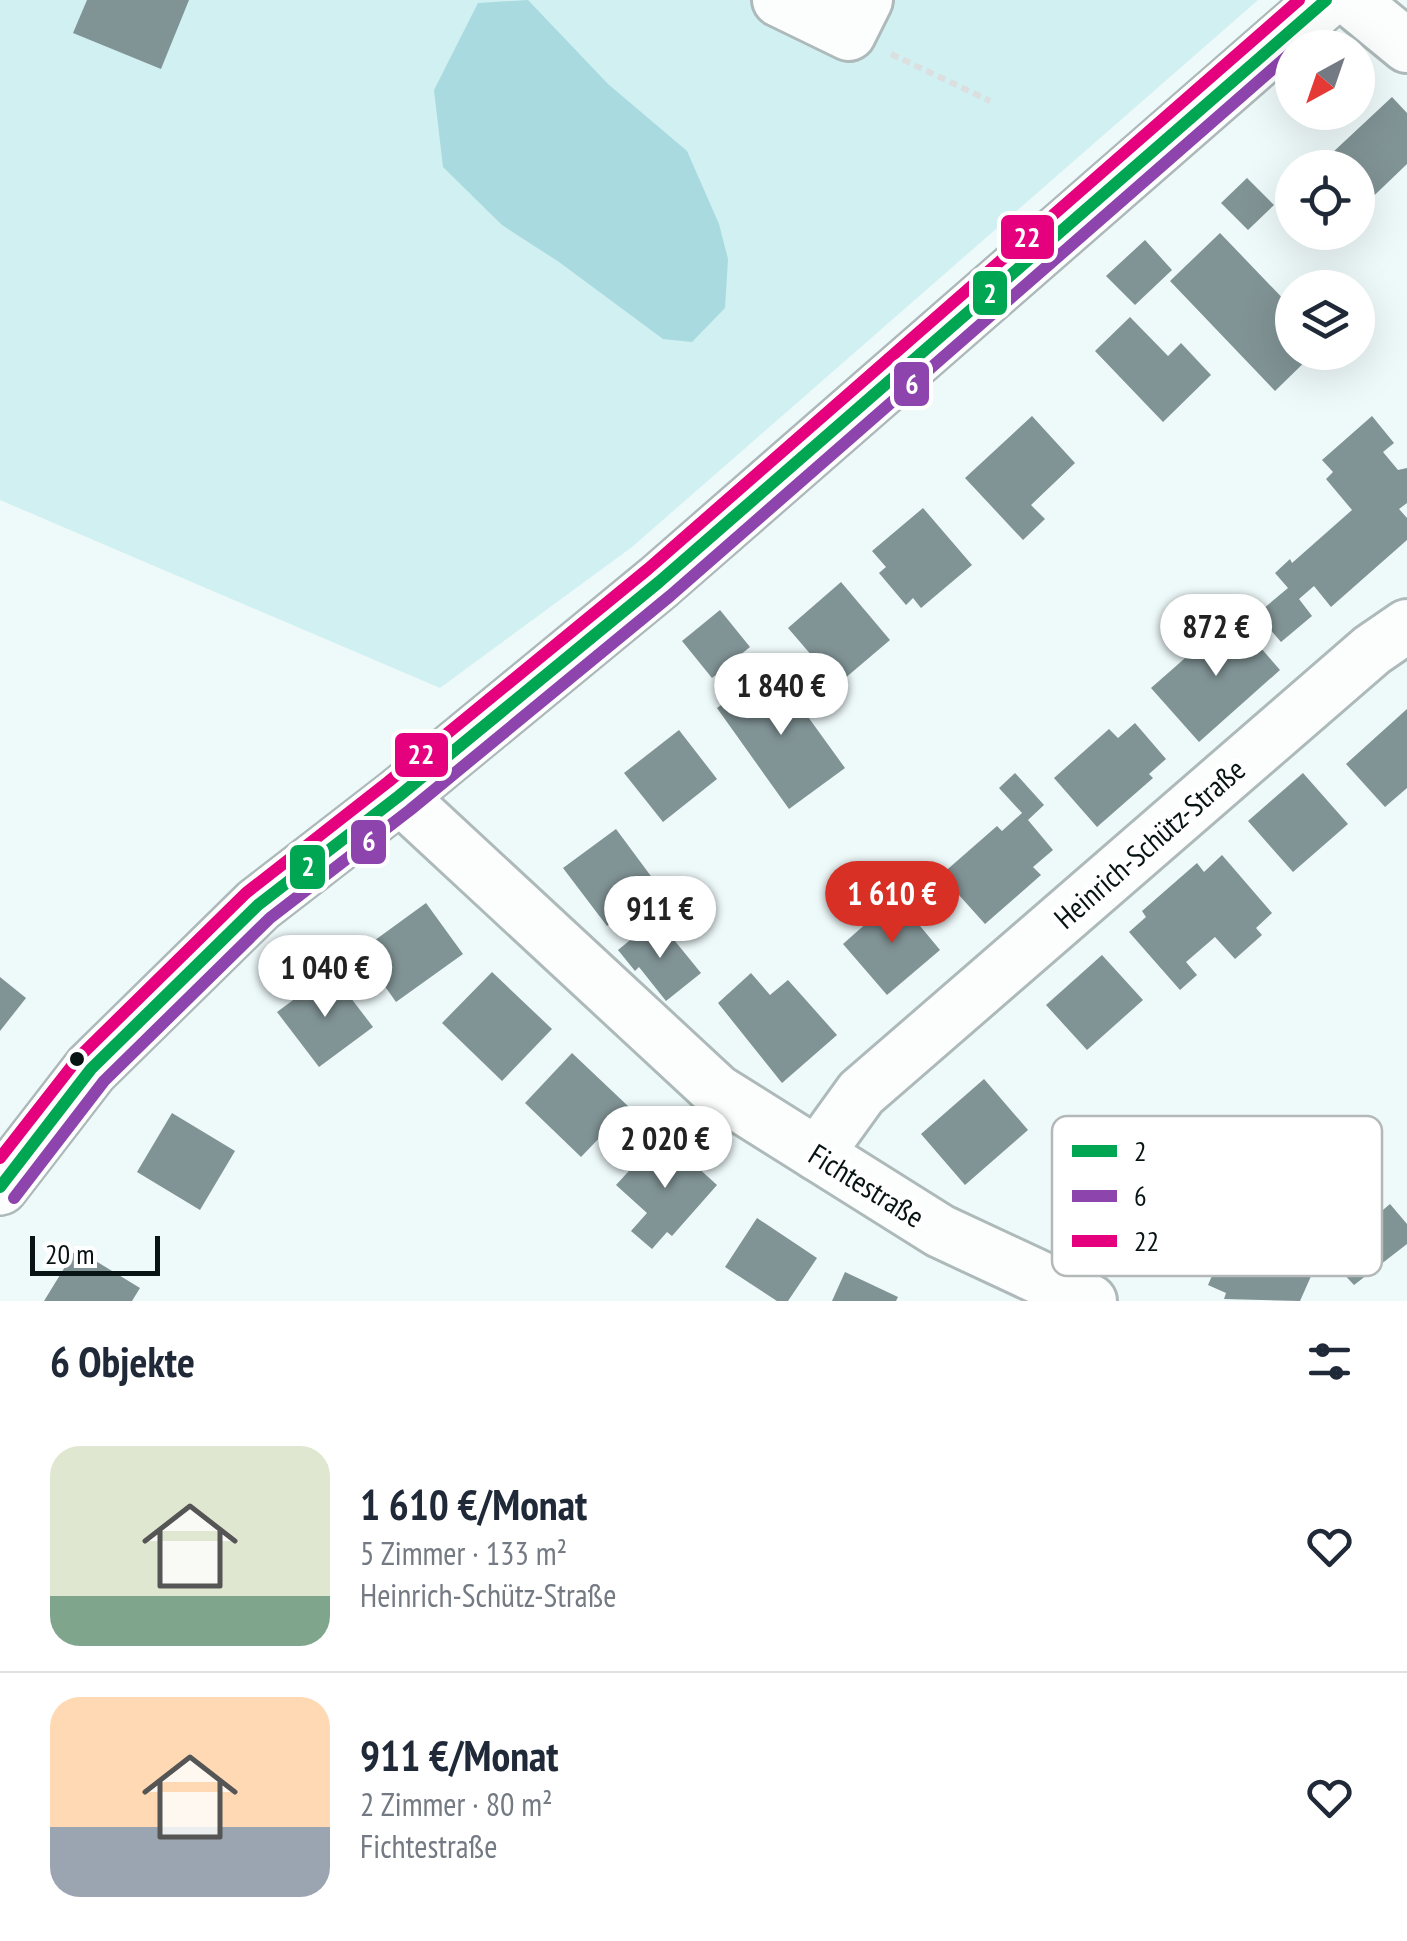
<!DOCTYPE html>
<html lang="de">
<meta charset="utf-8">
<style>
:root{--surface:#fff;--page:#f2f2f3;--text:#1f2937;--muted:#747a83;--line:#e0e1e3;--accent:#d93025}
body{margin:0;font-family:"PT Sans Narrow",sans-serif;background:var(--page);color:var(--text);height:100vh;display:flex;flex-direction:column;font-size:38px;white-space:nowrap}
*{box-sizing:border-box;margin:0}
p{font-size:32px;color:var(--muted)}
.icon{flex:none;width:55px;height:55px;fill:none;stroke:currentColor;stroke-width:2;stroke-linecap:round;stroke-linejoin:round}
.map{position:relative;height:1301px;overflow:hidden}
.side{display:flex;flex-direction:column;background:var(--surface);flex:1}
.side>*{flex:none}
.needle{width:65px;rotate:220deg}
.controls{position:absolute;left:1275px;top:30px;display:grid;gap:20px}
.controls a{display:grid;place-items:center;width:100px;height:100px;border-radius:50%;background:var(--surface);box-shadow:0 10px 40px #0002;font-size:50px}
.scale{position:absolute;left:30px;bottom:25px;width:130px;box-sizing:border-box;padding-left:10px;border:5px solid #081314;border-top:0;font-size:28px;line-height:35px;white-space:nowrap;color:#081314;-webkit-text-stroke:8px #fff;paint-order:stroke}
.price{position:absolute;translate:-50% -85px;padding:0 22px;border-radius:35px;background:#fff;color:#222;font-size:32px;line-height:65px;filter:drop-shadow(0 2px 5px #0008)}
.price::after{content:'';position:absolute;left:50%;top:60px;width:30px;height:22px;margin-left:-15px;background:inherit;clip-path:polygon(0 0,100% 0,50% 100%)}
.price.active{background:var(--accent);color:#fff}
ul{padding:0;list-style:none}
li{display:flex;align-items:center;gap:30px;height:250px;padding:0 50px}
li+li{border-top:2px solid var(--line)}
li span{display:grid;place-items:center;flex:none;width:280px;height:200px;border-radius:30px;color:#555}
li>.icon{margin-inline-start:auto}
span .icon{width:120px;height:120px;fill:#fffc;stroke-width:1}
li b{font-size:42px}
h2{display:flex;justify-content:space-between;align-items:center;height:120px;padding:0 50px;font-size:42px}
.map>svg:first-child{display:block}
</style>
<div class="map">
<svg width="1407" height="1301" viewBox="0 0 1407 1301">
<rect width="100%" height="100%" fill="#eef9fa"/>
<path fill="#d1f0f2" d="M0 0H1258L632 547 440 688 0 500Z"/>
<path fill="#a8dadf" d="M528 0 608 84 687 151 719 224 728 259 725 308 692 342 663 339 559 262 502 225 443 167 434 90 478 3Z"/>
<g fill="#809395">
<path d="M87 0H189L161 69 73 33Z"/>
<path d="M1392 97 1407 113V164L1358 211V168H1316Z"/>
<path d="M1247 178 1274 205 1248 230 1221 203Z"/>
<path d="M1220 233 1292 308V352H1315L1275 391 1170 281Z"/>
<path d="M1145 240 1172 270 1135 305 1106 276Z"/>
<path d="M1130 317 1168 356 1181 343 1211 375 1163 422 1095 351Z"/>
<path d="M1032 416 1075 463 1031 505 1045 519 1023 540 965 478Z"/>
<path d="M1372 416 1394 443 1383 452 1398 470 1407 468V503L1399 509 1407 518V540L1331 607 1314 586 1299 599 1312 616 1281 642 1257 614 1288 588 1275 573 1290 559 1292 563 1352 510 1326 479 1333 472 1322 460Z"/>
<path d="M923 508 972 565 921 608 913 598 906 605 879 573 886 567 872 551Z"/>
<path d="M841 582 890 640 837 685 788 628Z"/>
<path d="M720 610 750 647 712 678 682 641Z"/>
<path d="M1233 616 1280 670 1199 742 1151 688Z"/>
<path d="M772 667 845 768 789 809 717 708Z"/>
<path d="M1407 709V788L1385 807 1346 764Z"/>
<path d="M1135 723 1166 759 1149 774 1153 778 1097 827 1054 778 1109 729 1118 738Z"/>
<path d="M679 730 717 779 663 822 624 773Z"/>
<path d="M1015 773 1044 805 1028 820 1053 850 1033 867 1041 875 985 924 941 875 997 826 1002 831 1022 813 999 788Z"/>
<path d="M1303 773 1348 824 1293 872 1248 821Z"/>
<path d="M616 829 659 887 662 886 670 896 671 907 656 918 642 913 632 920 626 912 607 926 563 868Z"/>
<path d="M1222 855 1272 913 1256 928 1262 935 1235 959 1215 937 1186 962 1197 975 1180 990 1129 932 1146 917 1142 911 1197 863 1204 872Z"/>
<path d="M896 897 940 950 887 995 843 944Z"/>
<path d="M426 903 463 954 396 1002 360 951Z"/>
<path d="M652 922 666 938 670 935 701 973 666 1001 639 967 635 971 618 950Z"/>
<path d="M1102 955 1143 1000 1087 1050 1046 1005Z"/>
<path d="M331 972 373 1027 319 1067 277 1012Z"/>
<path d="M492 972 552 1029 502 1081 442 1023Z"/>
<path d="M751 973 770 995 788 980 837 1035 782 1083 718 1003Z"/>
<path d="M0 977 26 998 0 1031Z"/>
<path d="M572 1053 629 1107 581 1157 525 1103Z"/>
<path d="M984 1079 1028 1130 965 1185 921 1134Z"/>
<path d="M172 1113 235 1151 200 1210 137 1172Z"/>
<path d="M662 1135 717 1185 672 1236 667 1232 652 1249 631 1231 647 1213 616 1185Z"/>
<path d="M1366 1202 1377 1215 1390 1204 1407 1224V1244L1354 1285 1328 1257 1338 1248 1327 1236Z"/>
<path d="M757 1218 817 1258 788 1301H777L725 1267Z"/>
<path d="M1227 1241 1312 1274 1300 1301 1224 1299 1226 1293 1208 1285Z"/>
<path d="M76 1249 140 1288 132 1301H44Z"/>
<path d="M845 1272 898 1297 896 1301H832Z"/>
</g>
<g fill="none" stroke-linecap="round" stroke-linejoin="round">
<defs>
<g id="minor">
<path d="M779 0 849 34 866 0"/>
<path d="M1351 0 1407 46"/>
<path d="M399 796 717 1091 940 1231 1090 1301"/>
<path d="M817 1154 861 1093 1372 650 1407 626"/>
</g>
<path id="major" d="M0 1187 91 1069 258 905 399 796 659 582 1326 0"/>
</defs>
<use href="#minor" stroke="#aeb9ba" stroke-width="58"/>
<use href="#major" stroke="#aeb9ba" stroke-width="60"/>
<path stroke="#dbdfe0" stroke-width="6" stroke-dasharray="8 5" stroke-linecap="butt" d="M891 54 990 101"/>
<use href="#minor" stroke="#fcfefe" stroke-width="52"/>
<use href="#major" stroke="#fcfefe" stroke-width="55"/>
<defs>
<path id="bus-1" d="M0 1187 91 1069 258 905 399 796 659 582 1326 0"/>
<path id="bus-2" d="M14 1198 104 1081 270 918 410 810 670 596 1292 52"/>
<path id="bus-3" d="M0 1158 79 1057 246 893 388 782 648 569 1299 0"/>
</defs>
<use href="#bus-1" stroke="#fff" stroke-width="20"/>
<use href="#bus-2" stroke="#fff" stroke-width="20"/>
<use href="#bus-3" stroke="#fff" stroke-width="20"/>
<use href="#bus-1" stroke="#00a651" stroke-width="12"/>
<use href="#bus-2" stroke="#8e44ad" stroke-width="12"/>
<use href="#bus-3" stroke="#e5007d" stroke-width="12"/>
</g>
<circle fill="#081314" stroke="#fff" stroke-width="4" cx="77" cy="1059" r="9"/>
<g text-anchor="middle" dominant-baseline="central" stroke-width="10" stroke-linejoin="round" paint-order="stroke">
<g font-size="30" fill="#081314" stroke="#fff">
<text transform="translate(1149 843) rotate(-41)">Heinrich-Schütz-Straße</text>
<text transform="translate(867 1185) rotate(32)">Fichtestraße</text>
</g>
</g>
<rect x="1052" y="1116" width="330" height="160" rx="15" fill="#fff" stroke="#b5b8b8" stroke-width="2.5"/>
<rect x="1072" y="1145" width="45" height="12" fill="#00a651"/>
<rect x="1072" y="1190" width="45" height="12" fill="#8e44ad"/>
<rect x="1072" y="1235" width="45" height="12" fill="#e5007d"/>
<g font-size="28" fill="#081314">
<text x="1134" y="1161">2</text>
<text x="1134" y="1206">6</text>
<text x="1134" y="1251">22</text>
</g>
<g stroke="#fff" stroke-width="4">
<rect x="999" y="213" width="57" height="48" rx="10" fill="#e5007d"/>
<rect x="971" y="269" width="38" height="48" rx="10" fill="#00a651"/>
<rect x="892" y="360" width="39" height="48" rx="10" fill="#8e44ad"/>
<rect x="393" y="731" width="57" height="48" rx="10" fill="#e5007d"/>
<rect x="349" y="818" width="39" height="48" rx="10" fill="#8e44ad"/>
<rect x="288" y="843" width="39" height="48" rx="10" fill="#00a651"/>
</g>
<g font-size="28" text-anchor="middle" font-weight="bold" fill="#fff">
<text x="1027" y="247">22</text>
<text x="990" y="303">2</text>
<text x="912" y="394">6</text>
<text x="421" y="764">22</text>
<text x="369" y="851">6</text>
<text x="308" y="876">2</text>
</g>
</svg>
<div class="controls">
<a><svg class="needle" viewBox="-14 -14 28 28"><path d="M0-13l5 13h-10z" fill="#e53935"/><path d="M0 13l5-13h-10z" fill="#747a83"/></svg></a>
<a><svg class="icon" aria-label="locate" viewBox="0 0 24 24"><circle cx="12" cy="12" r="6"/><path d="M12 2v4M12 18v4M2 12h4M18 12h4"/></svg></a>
<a><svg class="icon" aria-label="layers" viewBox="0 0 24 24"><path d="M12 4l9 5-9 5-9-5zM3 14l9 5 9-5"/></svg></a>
</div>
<div class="scale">20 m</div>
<b class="price" style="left:1216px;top:679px">872 €</b>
<b class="price" style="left:781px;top:738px">1 840 €</b>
<b class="price active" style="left:892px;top:946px">1 610 €</b>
<b class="price" style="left:660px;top:961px">911 €</b>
<b class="price" style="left:325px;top:1020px">1 040 €</b>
<b class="price" style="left:665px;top:1191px">2 020 €</b>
</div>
<section class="side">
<h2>6 Objekte<svg class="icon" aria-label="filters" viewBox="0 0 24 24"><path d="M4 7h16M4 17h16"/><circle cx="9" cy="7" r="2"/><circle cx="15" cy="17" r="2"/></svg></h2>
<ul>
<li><span style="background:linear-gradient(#dfe7d0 75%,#7fa58c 0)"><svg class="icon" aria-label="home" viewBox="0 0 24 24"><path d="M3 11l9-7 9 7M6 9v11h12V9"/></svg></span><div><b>1 610 €/Monat</b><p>5 Zimmer · 133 m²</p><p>Heinrich-Schütz-Straße</p></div><svg class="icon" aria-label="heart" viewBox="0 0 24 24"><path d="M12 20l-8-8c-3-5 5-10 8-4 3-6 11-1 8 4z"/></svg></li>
<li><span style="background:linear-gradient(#ffd9b3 65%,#9aa5b1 0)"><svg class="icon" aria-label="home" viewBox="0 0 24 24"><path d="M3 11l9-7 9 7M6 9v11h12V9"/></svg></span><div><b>911 €/Monat</b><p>2 Zimmer · 80 m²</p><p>Fichtestraße</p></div><svg class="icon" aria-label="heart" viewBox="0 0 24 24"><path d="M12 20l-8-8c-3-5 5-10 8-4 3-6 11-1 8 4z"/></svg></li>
</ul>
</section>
